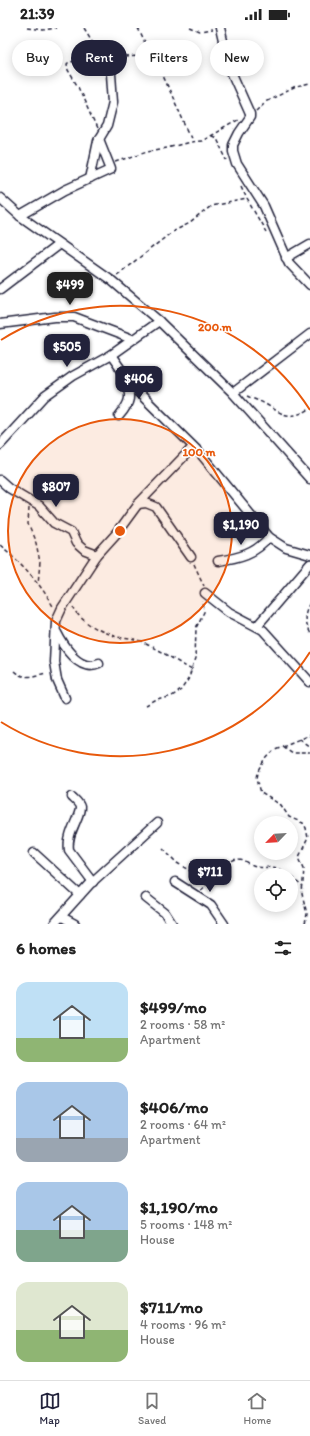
<!DOCTYPE html>
<meta charset="utf-8">
<style>
:root{--surface:#fff;--page:#f6f6f6;--text:#222;--muted:#767676;--line:#e0e0e0;--accent:#22223b}
body{margin:0;font-family:Itim,sans-serif;background:var(--page);color:var(--text);height:100vh;display:flex;flex-direction:column;font-size:15px;white-space:nowrap}
*{box-sizing:border-box;margin:0}
p{font-size:13px;color:var(--muted)}
.icon{flex:none;width:22px;height:22px;fill:none;stroke:currentColor;stroke-width:2;stroke-linecap:round;stroke-linejoin:round}
.map{position:relative;height:896px;overflow:hidden}
.drawer{display:flex;flex-direction:column;background:var(--surface);flex:1}
.drawer>*{flex:none}
.banner{position:absolute;left:12px;top:12px;width:286px;height:36px;display:flex;gap:8px}
.needle{width:26px;rotate:245deg}
.buttons{position:absolute;left:254px;top:788px;display:grid;gap:8px}
.buttons a{display:grid;place-items:center;width:44px;height:44px;border-radius:50%;background:var(--surface);box-shadow:0 2px 10px #0003;font-size:20px}
.price{position:absolute;translate:-50% -34px;padding:0 9px;border-radius:8px;background:var(--accent);color:#fff;font-size:13px;line-height:26px;filter:drop-shadow(0 1px 2px #0008)}
.price::after{content:'';position:absolute;left:50%;top:24px;width:12px;height:9px;margin-left:-6px;background:inherit;clip-path:polygon(0 0,100% 0,50% 100%)}
.price.active{background:#222;color:#fff}
ul{padding:0;list-style:none}
li{display:flex;align-items:center;gap:12px;height:100px;padding:0 16px}
li span{display:grid;place-items:center;flex:none;width:112px;height:80px;border-radius:12px;color:#555}
li>.icon{margin-inline-start:auto}
span .icon{width:48px;height:48px;fill:#fffc;stroke-width:1}
li b{font-size:17px}
h2{display:flex;justify-content:space-between;align-items:center;height:48px;padding:0 16px;font-size:17px}
.chip{padding:0 14px;border-radius:18px;background:var(--surface);box-shadow:0 2px 10px #0003;font-size:14px;line-height:36px}
.chip.active{background:var(--accent);color:#fff}
.status{display:flex;justify-content:space-between;align-items:center;height:28px;padding:0 20px;background:var(--surface);direction:ltr}
.status svg{height:11px;fill:currentColor}
.tab-bar{display:flex;justify-content:space-around;align-items:center;height:56px;border-top:1px solid var(--line);background:var(--surface);font-size:11px;color:var(--muted)}
.tab-bar a{display:grid;justify-items:center;gap:2px}
.tab-bar .active{color:var(--accent)}
.map>svg:first-child{display:block}
</style>
<div class="status"><b>21:39</b><svg viewBox="0 0 49 12"><path d="M0 12V9h3v3zM5 12V6h3v6zM10 12V3h3v9zM15 12V0h3v12zM26 1h20v11H26zM47 4h2v5h-2z"/></svg></div>
<div class="map">
<svg width="310" height="896" viewBox="0 0 310 896">
<rect width="100%" height="100%" fill="#fff"/>
<filter id="ink" filterUnits="userSpaceOnUse"><feTurbulence type="fractalNoise" baseFrequency=".025" numOctaves="2"/><feDisplacementMap in="SourceGraphic" scale="8" xChannelSelector="R" yChannelSelector="G"/><feConvolveMatrix kernelMatrix="1 2 1 2 8 2 1 2 1" color-interpolation-filters="sRGB"/></filter>
<g filter="url(#ink)">
<g fill="none" stroke-linecap="round" stroke-linejoin="round">
<defs>
<g id="minor">
<path d="M220 0 229 39 250 86V89L239 105 233 117V123L237 136 264 178 289 235 310 257"/>
<path d="M90 151 98 113 107 98 113 74 111 46 103 29"/>
<path d="M0 170 20 188 111 252 159 293 233 365 310 451"/>
<path d="M20 188 65 162 111 141 99 111"/>
<path d="M286 230 310 216"/>
<path d="M0 261 58 217"/>
<path d="M0 296 55 289H74L132 311"/>
<path d="M111 327 134 360 200 425 269 509 286 520 310 527"/>
<path d="M233 365 310 306"/>
<path d="M119 388C131 374 131 369 126 351"/>
<path d="M0 417 45 368 73 348 111 327 159 293"/>
<path d="M0 452 9 460 39 478 54 495 71 504 76 515 84 522 97 527"/>
<path d="M138 476 146 475 156 479 191 529"/>
<path d="M218 533C238 530 256 526 269 509"/>
<path d="M205 565 229 584 263 602 310 654"/>
<path d="M257 598 310 536"/>
<path d="M56 603C63 617 79 644 99 635"/>
<path d="M65 670 57 652 54 634 56 593 62 580 97 527 116 506 138 476 193 419"/>
<path d="M72 769C75 772 79 775 80 779 81 788 66 806 69 822L93 854"/>
<path d="M34 825 80 867"/>
<path d="M175 854 211 877 224 896"/>
<path d="M146 870 165 885 172 896"/>
<path d="M62 889 75 896"/>
<path d="M54 896 90 856 157 795"/>
</g>
</defs>
<use href="#minor" stroke="#22223b" stroke-width="11"/>
<g stroke="#22223b" stroke-width="1.5" stroke-dasharray="4 3" stroke-linecap="butt">
<path d="M27 0 43 2 56 0"/>
<path d="M84 0 99 24"/>
<path d="M138 0 150 26 155 30 193 114"/>
<path d="M190 0 200 4 212 2"/>
<path d="M96 30 69 34 67 36 68 42 78 59 97 101"/>
<path d="M111 30 152 27"/>
<path d="M256 83 265 74 296 59 310 56"/>
<path d="M211 108 216 110 227 132"/>
<path d="M116 134 148 123 167 120 190 114 201 113 238 92"/>
<path d="M241 158 247 171 266 204"/>
<path d="M117 247 172 204 190 195 211 178 247 171"/>
<path d="M247 368C253 371 261 373 267 377 285 388 290 392 310 381"/>
<path d="M29 480 28 496 36 515 40 534 38 556"/>
<path d="M0 517C23 536 40 555 54 580"/>
<path d="M194 536 204 558"/>
<path d="M310 575C303 586 304 595 310 606"/>
<path d="M73 579C80 594 101 604 117 609 126 611 135 611 144 615 161 623 176 633 192 642"/>
<path d="M14 643C25 653 34 647 47 645"/>
<path d="M146 678 155 673 172 668 181 662 189 650 195 631 196 600 204 584 203 573"/>
<path d="M299 711 310 719"/>
<path d="M282 718 292 725H310"/>
<path d="M163 820 178 835 196 846 206 857"/>
<path d="M291 849 303 859"/>
<path d="M201 862C210 855 227 831 239 832 245 832 250 838 256 839 273 841 272 835 288 847"/>
<path d="M305 896 307 886 302 866 304 840 299 829 308 810 306 800 303 795 289 789 281 777 261 765 257 750 258 745 266 731 275 721 310 707"/>
</g>
<use href="#minor" stroke="#fff" stroke-width="8"/>
</g>
</g>
<circle cx="120" cy="503" r="112" fill="#e8590c" fill-opacity=".12"/>
<g fill="none" stroke="#e8590c" stroke-width="2">
<circle cx="120" cy="503" r="112"/>
<path d="M310 624A225 225 0 0 1 1 694M1 312A225 225 0 0 1 310 382"/>
</g>
<circle cx="120" cy="503" r="6" fill="#e8590c" stroke="#fff" stroke-width="2"/>
<g font-size="12" text-anchor="middle" font-weight="bold" fill="#e8590c" stroke="#fff" stroke-width="3" stroke-linejoin="round" paint-order="stroke">
<text x="215" y="303">200 m</text>
<text x="199" y="428">100 m</text>
</g>
</svg>
<div class="buttons">
<a><svg class="needle" viewBox="-14 -14 28 28"><path d="M0-13l5 13h-10z" fill="#e53935"/><path d="M0 13l5-13h-10z" fill="#767676"/></svg></a>
<a><svg class="icon" aria-label="locate" viewBox="0 0 24 24"><circle cx="12" cy="12" r="6"/><path d="M12 2v4M12 18v4M2 12h4M18 12h4"/></svg></a>
</div>
<b class="price active" style="left:70px;top:278px">$499</b>
<b class="price" style="left:67px;top:340px">$505</b>
<b class="price" style="left:139px;top:372px">$406</b>
<b class="price" style="left:56px;top:480px">$807</b>
<b class="price" style="left:241px;top:518px">$1,190</b>
<b class="price" style="left:210px;top:865px">$711</b>
<div class="banner">
<a class="chip">Buy</a>
<a class="chip active">Rent</a>
<a class="chip">Filters</a>
<a class="chip">New</a>
</div>
</div>
<section class="drawer">
<h2>6 homes<svg class="icon" aria-label="filters" viewBox="0 0 24 24"><path d="M4 7h16M4 17h16"/><circle cx="9" cy="7" r="2"/><circle cx="15" cy="17" r="2"/></svg></h2>
<ul>
<li><span style="background:linear-gradient(#bfe0f5 70%,#8fb573 0)"><svg class="icon" aria-label="home" viewBox="0 0 24 24"><path d="M3 11l9-7 9 7M6 9v11h12V9"/></svg></span><div><b>$499/mo</b><p>2 rooms · 58 m²</p><p>Apartment</p></div></li>
<li><span style="background:linear-gradient(#a9c7e8 70%,#9aa5b1 0)"><svg class="icon" aria-label="home" viewBox="0 0 24 24"><path d="M3 11l9-7 9 7M6 9v11h12V9"/></svg></span><div><b>$406/mo</b><p>2 rooms · 64 m²</p><p>Apartment</p></div></li>
<li><span style="background:linear-gradient(#a9c7e8 60%,#7fa58c 0)"><svg class="icon" aria-label="home" viewBox="0 0 24 24"><path d="M3 11l9-7 9 7M6 9v11h12V9"/></svg></span><div><b>$1,190/mo</b><p>5 rooms · 148 m²</p><p>House</p></div></li>
<li><span style="background:linear-gradient(#dfe7d0 60%,#8fb573 0)"><svg class="icon" aria-label="home" viewBox="0 0 24 24"><path d="M3 11l9-7 9 7M6 9v11h12V9"/></svg></span><div><b>$711/mo</b><p>4 rooms · 96 m²</p><p>House</p></div></li>
</ul>
</section>
<nav class="tab-bar">
<a class="active"><svg class="icon" aria-label="map" viewBox="0 0 24 24"><path d="M3 6l6-2 6 2 6-2v14l-6 2-6-2-6 2zM9 4v14M15 6v14"/></svg>Map</a>
<a><svg class="icon" aria-label="saved" viewBox="0 0 24 24"><path d="M7 4h10v16l-5-4-5 4z"/></svg>Saved</a>
<a><svg class="icon" aria-label="home" viewBox="0 0 24 24"><path d="M3 11l9-7 9 7M6 9v11h12V9"/></svg>Home</a>
</nav>
